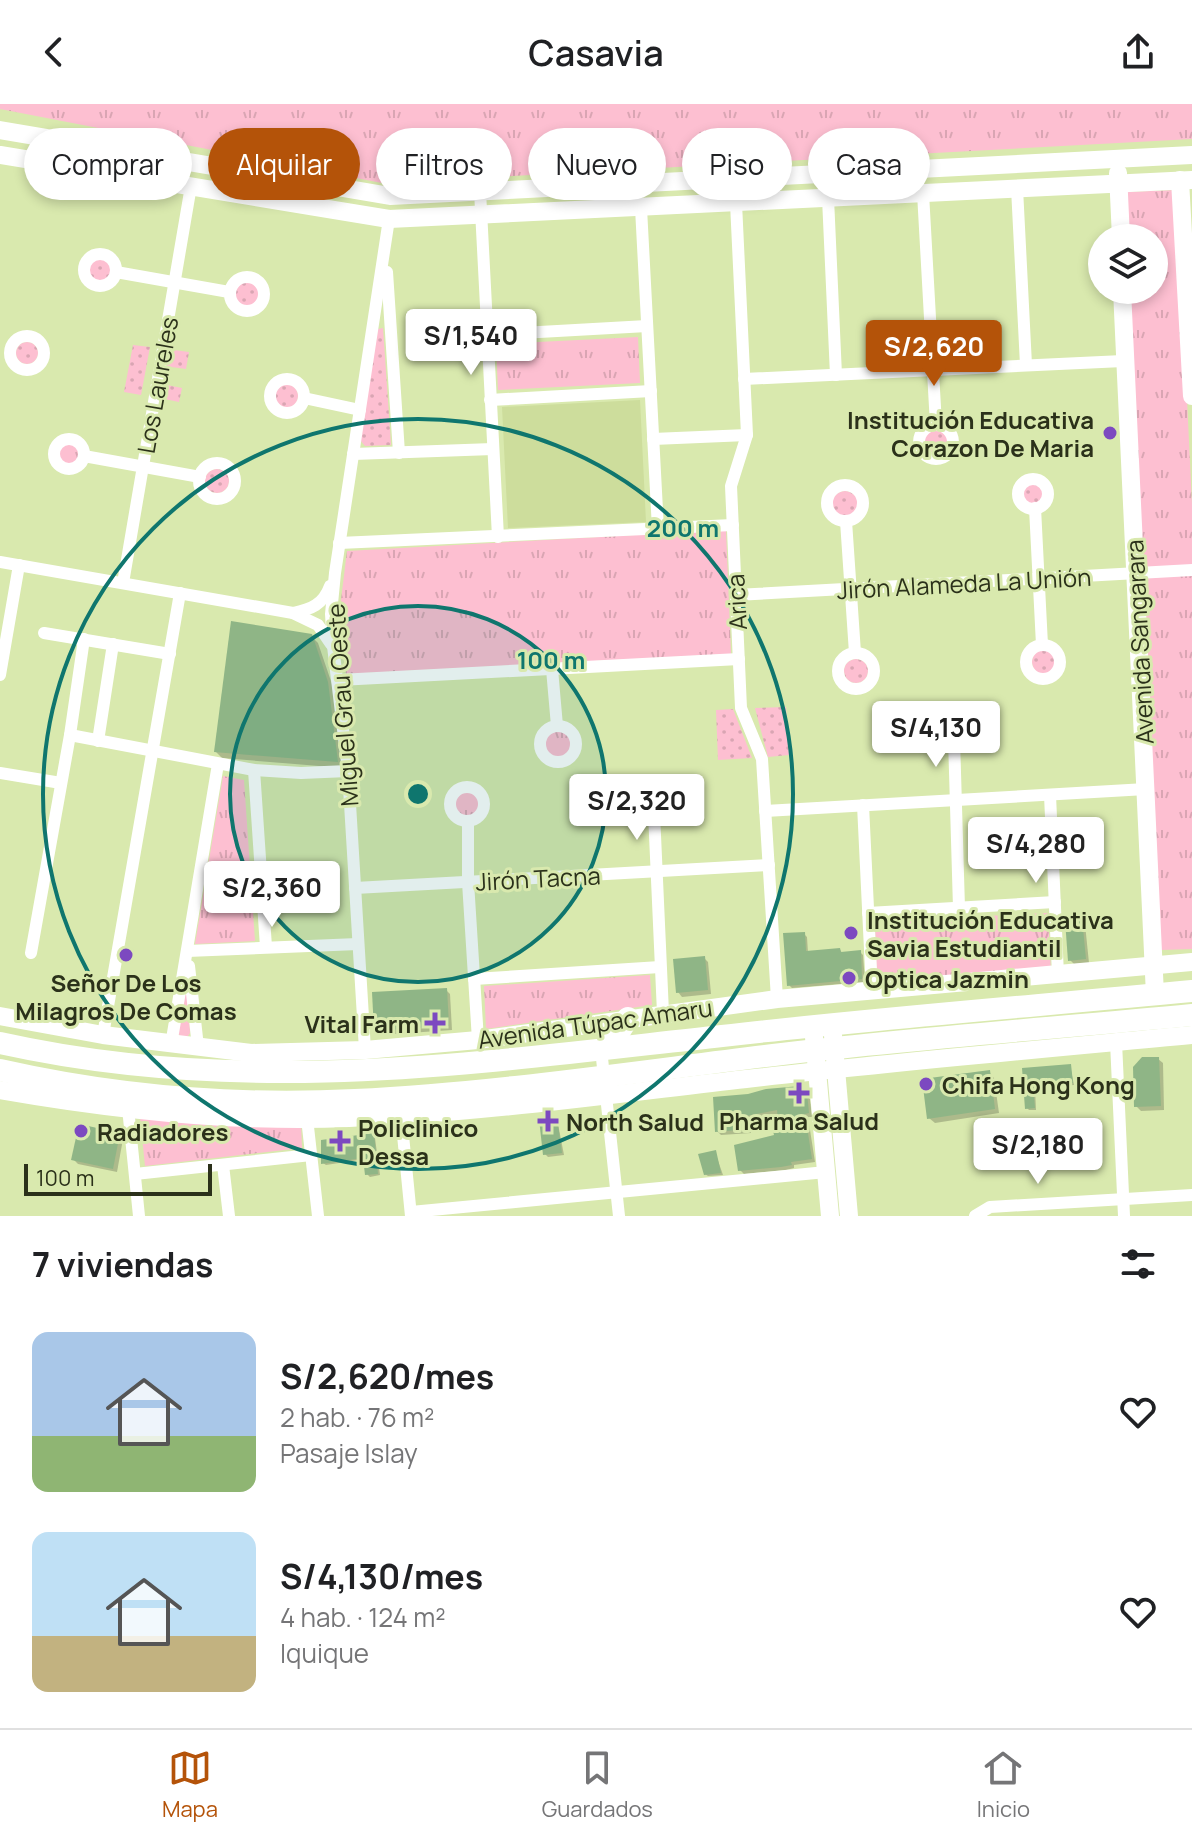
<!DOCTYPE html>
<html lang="es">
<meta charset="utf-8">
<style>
:root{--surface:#fff;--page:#f2f2f2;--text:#202124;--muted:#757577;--line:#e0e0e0;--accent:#b45309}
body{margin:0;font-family:Manrope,sans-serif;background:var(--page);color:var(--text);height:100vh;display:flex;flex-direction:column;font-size:30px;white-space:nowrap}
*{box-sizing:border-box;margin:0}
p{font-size:26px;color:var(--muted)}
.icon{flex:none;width:44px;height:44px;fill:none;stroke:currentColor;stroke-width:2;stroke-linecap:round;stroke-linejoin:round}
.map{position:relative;height:1112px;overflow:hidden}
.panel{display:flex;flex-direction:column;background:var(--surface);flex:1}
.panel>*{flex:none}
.top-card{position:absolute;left:24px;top:24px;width:1144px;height:72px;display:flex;gap:16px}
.controls{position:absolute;left:1088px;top:120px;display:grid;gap:16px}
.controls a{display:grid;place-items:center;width:80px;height:80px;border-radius:50%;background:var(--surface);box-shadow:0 4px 12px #0003;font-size:40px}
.scale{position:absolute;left:24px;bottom:20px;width:188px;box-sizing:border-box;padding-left:8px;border:4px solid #2b311a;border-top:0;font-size:22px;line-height:28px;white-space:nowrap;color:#2b311a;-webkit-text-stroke:6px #d9e9ae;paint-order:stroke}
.price{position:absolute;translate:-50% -68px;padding:0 18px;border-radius:8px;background:#fff;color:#222;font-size:26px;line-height:52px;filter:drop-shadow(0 2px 4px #0008)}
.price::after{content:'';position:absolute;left:50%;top:48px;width:24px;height:18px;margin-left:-12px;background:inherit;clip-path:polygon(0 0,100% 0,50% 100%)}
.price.active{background:var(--accent);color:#fff}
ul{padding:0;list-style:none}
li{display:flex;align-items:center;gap:24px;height:200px;padding:0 32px}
li span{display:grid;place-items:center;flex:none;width:224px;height:160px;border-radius:16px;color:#555}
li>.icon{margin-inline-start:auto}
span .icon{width:96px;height:96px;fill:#fffc;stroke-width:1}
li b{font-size:34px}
h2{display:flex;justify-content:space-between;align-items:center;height:96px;padding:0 32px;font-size:34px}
.pill{padding:0 28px;border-radius:36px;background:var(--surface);box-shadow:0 4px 12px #0003;font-size:28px;line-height:72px}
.pill.active{background:var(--accent);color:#fff}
header{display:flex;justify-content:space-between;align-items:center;height:104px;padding:0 32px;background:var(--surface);font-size:36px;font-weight:600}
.menu{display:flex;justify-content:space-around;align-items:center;height:112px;border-top:2px solid var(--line);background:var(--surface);font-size:22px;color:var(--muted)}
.menu a{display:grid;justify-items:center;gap:4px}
.menu .active{color:var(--accent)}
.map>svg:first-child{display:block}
</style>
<header><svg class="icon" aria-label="back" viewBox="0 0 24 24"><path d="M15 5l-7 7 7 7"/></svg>Casavia<svg class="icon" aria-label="share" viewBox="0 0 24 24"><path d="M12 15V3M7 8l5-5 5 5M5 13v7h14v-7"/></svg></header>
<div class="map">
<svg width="1192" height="1112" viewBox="0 0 1192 1112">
<defs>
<pattern id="park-tufts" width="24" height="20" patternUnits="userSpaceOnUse" patternTransform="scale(2)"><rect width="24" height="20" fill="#fdbfd1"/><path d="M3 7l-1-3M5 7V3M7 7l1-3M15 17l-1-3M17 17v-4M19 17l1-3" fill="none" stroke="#d9a5b3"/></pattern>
<pattern id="garden-dots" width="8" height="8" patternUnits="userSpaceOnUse" patternTransform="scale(2)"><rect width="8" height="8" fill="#fdbfd1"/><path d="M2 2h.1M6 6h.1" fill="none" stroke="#d9a5b3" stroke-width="1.8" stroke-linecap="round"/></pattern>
</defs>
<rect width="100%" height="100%" fill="#d9e9ae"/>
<path fill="#cddd9c" d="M640 296 646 418 508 424 502 303Z"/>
<path fill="#fdbfd1" d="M185 891H188L190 929 188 932H180L178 929Z"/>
<g fill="url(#park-tufts)">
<path d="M0 0H1192V35L382 79 0 5Z"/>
<path d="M1177 86 1192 400V845L1161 846 1130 186H1154V134H1128L1126 88Z"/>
<path d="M638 233 640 279 498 286 496 240Z"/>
<circle cx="69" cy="350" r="10"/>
<path d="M726 426 731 550 346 570 339 512 347 447Z"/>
<circle cx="557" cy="640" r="15"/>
<path d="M223 672 244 676 255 837 195 840Z"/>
<circle cx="654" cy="692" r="13"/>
<circle cx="467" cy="701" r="14"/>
<path d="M1048 809 1051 869 877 884 875 817Z"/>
<path d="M650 871 652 901 486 925 484 882Z"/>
<path d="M140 1013 301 1021 302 1044 145 1062Z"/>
</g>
<g fill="url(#garden-dots)">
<circle cx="100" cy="166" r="11"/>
<circle cx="247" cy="190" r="12"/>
<path d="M383 224 391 341 365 342 360 336 378 225Z"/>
<circle cx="27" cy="249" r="11"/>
<path d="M133 241 150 243 141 291 124 288Z"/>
<path d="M167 245 189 248 186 265 164 262Z"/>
<circle cx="286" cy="292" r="12"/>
<path d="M162 280 182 284 179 298 160 294Z"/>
<circle cx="936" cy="338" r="14"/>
<circle cx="217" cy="377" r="12"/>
<circle cx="1034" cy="390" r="12"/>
<circle cx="845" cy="400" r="13"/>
<circle cx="1044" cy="558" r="12"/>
<circle cx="856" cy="567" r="12"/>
<path d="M786 603 789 651 768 653 755 604Z"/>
<path d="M733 605 752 654 718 656 716 606Z"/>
<circle cx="953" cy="619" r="11"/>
</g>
<g fill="#0003">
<path d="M311 532 318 539 334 586 343 664 222 654 216 648Z"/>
<path d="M1081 816 1085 820 1089 859 1074 860 1070 856Z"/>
<path d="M804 830 807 833 808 849 840 846 843 850 860 848 863 851 865 878 792 884 789 881Z"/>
<path d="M704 854 708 858 711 890 682 893 678 888Z"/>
<path d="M446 886 450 890 452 926 380 931 376 926Z"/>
<path d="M1158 955 1163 959 1164 1006 1141 1007 1136 1002Z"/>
<path d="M1070 962 1074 981 1035 984 1036 1006H1029L1027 1004 1024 966Z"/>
<path d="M989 968 994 974 999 1009 935 1019 929 1014Z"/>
<path d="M799 984 810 995 812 1013H808L815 1058 794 1061V1064L786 1066 744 1070 740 1066 781 1027 779 1010 748 1016 751 1029 721 1031 717 1027Z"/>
<path d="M557 1015 564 1051 548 1053 545 1050Z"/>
<path d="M119 1031 123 1035 117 1068 78 1060 73 1055Z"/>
<path d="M373 1032 375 1034 380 1071 370 1073 367 1070 365 1055 326 1061 323 1059 321 1039Z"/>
<path d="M715 1048 723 1071 708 1072 705 1070Z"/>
</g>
<g fill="#8fb586">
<path d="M231 517 312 530 328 578 338 658 214 648Z"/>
<path d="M1082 814 1086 855 1068 857 1065 816Z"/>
<path d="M805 828 806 847 840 844 841 848 861 846 862 875 787 882 783 829Z"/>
<path d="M705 852 708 886 676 889 673 855Z"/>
<path d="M447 884 449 922 374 927 372 888Z"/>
<path d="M1142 953H1159L1161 1002 1134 1003 1133 963Z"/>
<path d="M1071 960 1073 979 1033 982 1035 1004 1025 1005 1022 964Z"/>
<path d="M990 966 995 1005 927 1015 922 975Z"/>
<path d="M800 982 807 989 809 1009 805 1010 812 1055 791 1058 792 1061 781 1063 738 1067 734 1041 774 1031 773 1027 779 1026 777 1006 746 1012 748 1025 715 1028 713 993 748 990 766 985Z"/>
<path d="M557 1013 562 1049 543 1051 539 1015Z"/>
<path d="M79 1020 120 1029 113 1065 71 1056Z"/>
<path d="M374 1029 378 1070 365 1071 363 1054 321 1060V1036Z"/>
<path d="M716 1046 721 1069 704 1071 698 1050Z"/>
</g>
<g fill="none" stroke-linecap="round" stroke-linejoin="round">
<g stroke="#fff" stroke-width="12">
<path d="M1017 84 1026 261"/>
<path d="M480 87 498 433"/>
<path d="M923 89 936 321"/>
<path d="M828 94 836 271"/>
<path d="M736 99 747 331 731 382 741 604 762 655 777 895"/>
<path d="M641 104 658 425"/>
<circle cx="100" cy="166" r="16"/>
<path d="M116 168 229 188"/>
<path d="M387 168 399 349"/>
<circle cx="247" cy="190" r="17"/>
<path d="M487 231 647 222"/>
<circle cx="27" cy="249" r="17"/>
<circle cx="287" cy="292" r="17"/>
<path d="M744 275 1123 257"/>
<path d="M304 294 360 306"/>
<path d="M490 296 651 287"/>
<circle cx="936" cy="338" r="17"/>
<path d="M653 335 747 331"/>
<circle cx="69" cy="350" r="15"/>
<path d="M353 350 493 345"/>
<path d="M84 352 200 373"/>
<circle cx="217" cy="377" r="18"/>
<circle cx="1033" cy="390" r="15"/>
<circle cx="845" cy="399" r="18"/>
<path d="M1035 404 1042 541"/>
<path d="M846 417 855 549"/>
<path d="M339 439 733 421"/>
<path d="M0 458 293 509 318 521 331 540"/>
<path d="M123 479 191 82"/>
<path d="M736 491 1192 466"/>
<path d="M293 509C311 505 323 501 330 482"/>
<path d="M44 529 170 550"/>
<circle cx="1043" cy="558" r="17"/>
<circle cx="856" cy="567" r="18"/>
<path d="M552 565 557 622"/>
<path d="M0 571 19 461"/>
<path d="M339 576 739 555"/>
<circle cx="953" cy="619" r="15"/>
<circle cx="558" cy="640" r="18"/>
<path d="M70 631 254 666 301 669 348 667"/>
<path d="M954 634 959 804"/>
<path d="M98 637 113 540"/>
<path d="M254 666 266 843"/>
<path d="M0 669 61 679"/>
<circle cx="653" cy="693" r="16"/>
<circle cx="467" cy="700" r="17"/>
<path d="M1050 691 1058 871"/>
<path d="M863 701 872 887"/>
<path d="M765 707 1146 685"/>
<path d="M654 709 663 909"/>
<path d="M468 717V778L478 936"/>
<path d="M355 784 769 761"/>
<path d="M868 809 1055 798"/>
<path d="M187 847 358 840"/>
<path d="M31 849 70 631 84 535"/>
<path d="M189 862 198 943"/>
<path d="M474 875 660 863"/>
<path d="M103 931 180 489"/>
<path d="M1116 938 1124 1112"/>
<path d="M171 941 218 660"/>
<path d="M601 945 619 1112"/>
<path d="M365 946 348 667 333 542 331 510 335 469 389 115"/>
<path d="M128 1004 139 1112"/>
<path d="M401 1011 411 1112"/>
<path d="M307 1014 318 1112"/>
<path d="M223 1061 229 1112"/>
<path d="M135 1070 311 1051"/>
<path d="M411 1108 826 1068"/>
<path d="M975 1112 990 1103 1192 1091"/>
</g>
<g stroke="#fff" stroke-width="18">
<path d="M0 26 390 92 1192 51"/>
<path d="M0 51 389 115 1192 76"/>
<path d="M1118 69 1121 134"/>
<path d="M1180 76 1192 292"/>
<path d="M1122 186 1155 891"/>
<path d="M0 912 103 931 251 949 365 946 478 936 777 895 1192 858"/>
<path d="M832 920 849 1112"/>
<path d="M813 922 830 1112"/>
<path d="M0 986C114 1006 233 1019 349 1014 482 1009 615 990 746 975 895 958 1043 945 1192 931"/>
</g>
<g stroke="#fff" stroke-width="22">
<path d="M0 939C247 994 475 959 722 932 878 914 1035 902 1192 887"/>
<path d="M609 944 628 914"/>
<path d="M0 966C115 992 237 1002 355 996 498 989 640 967 782 950 918 934 1056 924 1192 911"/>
</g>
</g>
<circle cx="418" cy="690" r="188" fill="#0f766e" fill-opacity=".12"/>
<g fill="none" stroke="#0f766e" stroke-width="4">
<circle cx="418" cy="690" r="188"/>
<circle cx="418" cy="690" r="375"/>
</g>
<g fill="#7c49c0" stroke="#d9e9ae" stroke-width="3">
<circle cx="1110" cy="329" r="8"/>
<circle cx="851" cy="829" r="8"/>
<circle cx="126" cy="851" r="8"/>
<circle cx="849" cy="874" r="8"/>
<path d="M431 907h8v8h8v8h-8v8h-8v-8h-8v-8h8z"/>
<circle cx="926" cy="980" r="8"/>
<path d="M795 977h8v8h8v8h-8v8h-8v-8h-8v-8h8z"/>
<path d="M544 1005h8v8h8v8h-8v8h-8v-8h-8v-8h8z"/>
<circle cx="81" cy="1027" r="8"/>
<path d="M336 1025h8v8h8v8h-8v8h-8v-8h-8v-8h8z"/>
</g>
<g text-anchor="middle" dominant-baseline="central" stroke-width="6" stroke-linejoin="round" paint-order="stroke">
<g font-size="24" fill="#2b311a" stroke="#d9e9ae">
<text transform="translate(157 281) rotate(-80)">Los Laureles</text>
<text transform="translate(964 479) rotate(-3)">Jirón Alameda La Unión</text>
<text transform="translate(736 498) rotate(-93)">Arica</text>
<text transform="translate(1139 538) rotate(-93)">Avenida Sangarara</text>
<text transform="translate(342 601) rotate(-94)">Miguel Grau Oeste</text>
<text transform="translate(538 774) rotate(-3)">Jirón Tacna</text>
<text transform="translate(595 919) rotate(-8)">Avenida Túpac Amaru</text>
</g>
<g font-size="24" font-weight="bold" fill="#2b311a" stroke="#d9e9ae" text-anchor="start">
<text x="1094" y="315" text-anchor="end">Institución Educativa<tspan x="1094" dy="28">Corazon De Maria</tspan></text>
<text x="867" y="815">Institución Educativa<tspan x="867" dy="28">Savia Estudiantil</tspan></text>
<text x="865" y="874">Optica Jazmin</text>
<text x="126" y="878" text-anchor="middle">Señor De Los<tspan x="126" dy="28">Milagros De Comas</tspan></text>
<text x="419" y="919" text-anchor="end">Vital Farm</text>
<text x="942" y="980">Chifa Hong Kong</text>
<text x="799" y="1016" text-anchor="middle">Pharma Salud</text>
<text x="566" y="1017">North Salud</text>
<text x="358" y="1023">Policlinico<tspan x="358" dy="28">Dessa</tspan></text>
<text x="97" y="1027">Radiadores</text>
</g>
</g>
<circle cx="418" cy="690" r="12" fill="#0f766e" stroke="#d9e9ae" stroke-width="4"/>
<g font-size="24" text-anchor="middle" font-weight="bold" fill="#0f766e" stroke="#d9e9ae" stroke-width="6" stroke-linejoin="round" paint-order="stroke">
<text x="683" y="433">200 m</text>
<text x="551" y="565">100 m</text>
</g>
</svg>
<div class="controls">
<a><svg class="icon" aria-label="layers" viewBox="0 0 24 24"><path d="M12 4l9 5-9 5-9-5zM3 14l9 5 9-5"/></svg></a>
</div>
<div class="scale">100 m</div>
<b class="price" style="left:471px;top:273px">S/1,540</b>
<b class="price active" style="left:934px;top:284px">S/2,620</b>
<b class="price" style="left:936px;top:665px">S/4,130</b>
<b class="price" style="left:637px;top:738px">S/2,320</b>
<b class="price" style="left:1036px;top:781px">S/4,280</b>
<b class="price" style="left:272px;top:825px">S/2,360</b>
<b class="price" style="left:1038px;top:1082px">S/2,180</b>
<div class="top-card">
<a class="pill">Comprar</a>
<a class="pill active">Alquilar</a>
<a class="pill">Filtros</a>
<a class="pill">Nuevo</a>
<a class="pill">Piso</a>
<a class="pill">Casa</a>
</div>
</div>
<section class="panel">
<h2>7 viviendas<svg class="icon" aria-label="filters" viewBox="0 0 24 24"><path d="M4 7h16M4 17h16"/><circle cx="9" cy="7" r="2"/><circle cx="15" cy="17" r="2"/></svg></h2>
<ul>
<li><span style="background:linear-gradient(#a9c7e8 65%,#8fb573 0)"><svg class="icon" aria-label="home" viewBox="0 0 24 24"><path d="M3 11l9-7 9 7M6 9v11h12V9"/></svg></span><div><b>S/2,620/mes</b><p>2 hab. · 76 m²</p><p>Pasaje Islay</p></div><svg class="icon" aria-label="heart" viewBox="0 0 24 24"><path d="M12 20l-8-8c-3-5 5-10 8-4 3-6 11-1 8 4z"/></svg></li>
<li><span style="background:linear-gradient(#bfe0f5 65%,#c2b280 0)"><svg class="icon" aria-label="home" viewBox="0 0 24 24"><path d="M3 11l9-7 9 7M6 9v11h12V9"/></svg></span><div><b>S/4,130/mes</b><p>4 hab. · 124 m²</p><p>Iquique</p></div><svg class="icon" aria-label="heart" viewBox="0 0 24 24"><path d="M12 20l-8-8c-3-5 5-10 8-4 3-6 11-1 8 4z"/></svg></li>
</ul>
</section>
<nav class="menu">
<a class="active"><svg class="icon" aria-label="map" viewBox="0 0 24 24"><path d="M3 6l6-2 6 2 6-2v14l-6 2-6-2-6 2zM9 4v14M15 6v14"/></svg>Mapa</a>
<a><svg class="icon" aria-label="saved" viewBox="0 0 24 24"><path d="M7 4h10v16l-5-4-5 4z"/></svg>Guardados</a>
<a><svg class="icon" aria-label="home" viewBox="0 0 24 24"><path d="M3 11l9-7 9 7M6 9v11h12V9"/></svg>Inicio</a>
</nav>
